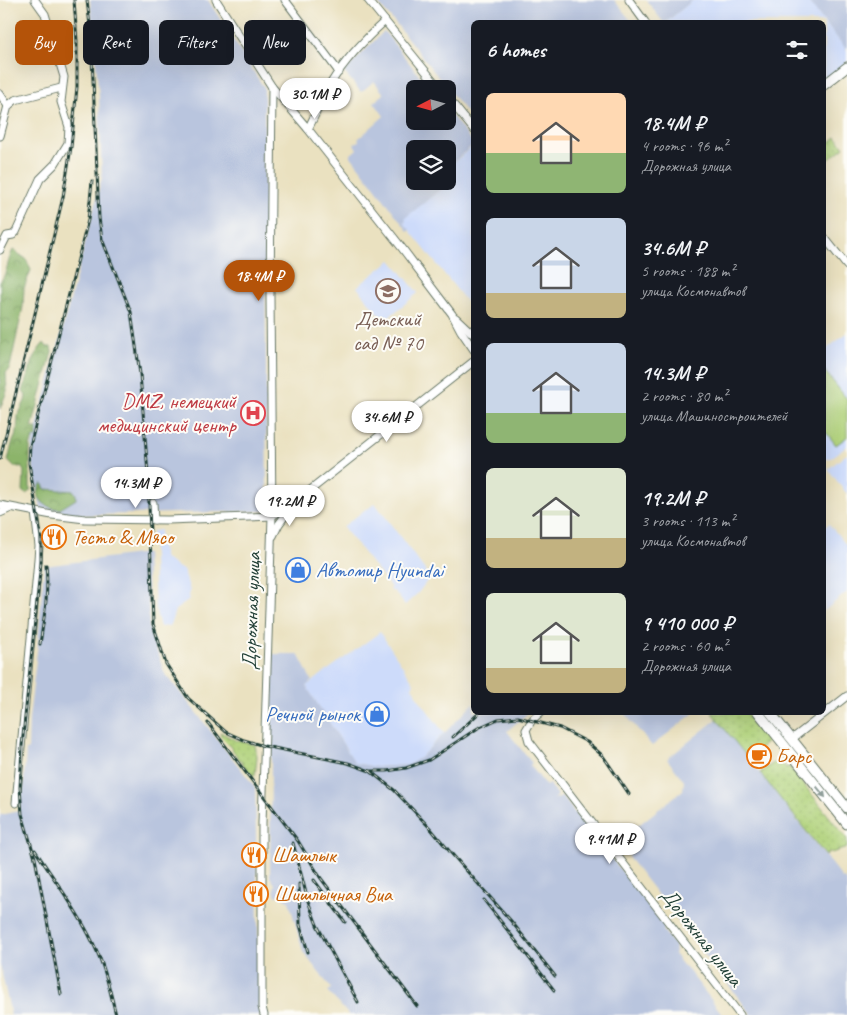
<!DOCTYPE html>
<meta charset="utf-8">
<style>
:root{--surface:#171b24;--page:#20242c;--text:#f1f3f6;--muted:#9ea1a6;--accent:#b45309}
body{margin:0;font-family:Caveat,sans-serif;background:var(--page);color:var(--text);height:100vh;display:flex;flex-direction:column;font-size:19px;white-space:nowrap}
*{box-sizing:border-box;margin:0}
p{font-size:16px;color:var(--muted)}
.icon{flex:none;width:28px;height:28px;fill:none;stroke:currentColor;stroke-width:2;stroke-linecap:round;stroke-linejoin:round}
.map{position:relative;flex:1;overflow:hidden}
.drawer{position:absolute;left:471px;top:20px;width:355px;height:695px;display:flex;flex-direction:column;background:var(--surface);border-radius:8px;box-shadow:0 5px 20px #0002}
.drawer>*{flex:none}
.top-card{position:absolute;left:15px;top:20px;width:381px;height:45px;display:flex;gap:10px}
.needle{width:32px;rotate:264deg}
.tools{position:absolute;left:406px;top:80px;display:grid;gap:10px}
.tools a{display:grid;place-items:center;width:50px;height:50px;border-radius:8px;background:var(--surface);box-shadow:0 5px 20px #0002;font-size:25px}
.price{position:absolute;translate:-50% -42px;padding:0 11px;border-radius:18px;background:#fff;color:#222;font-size:16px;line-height:32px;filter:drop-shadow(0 1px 2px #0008)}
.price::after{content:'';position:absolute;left:50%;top:30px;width:15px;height:11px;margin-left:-8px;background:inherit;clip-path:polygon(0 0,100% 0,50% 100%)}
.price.active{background:var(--accent);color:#fff}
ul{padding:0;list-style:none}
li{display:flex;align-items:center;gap:15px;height:125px;padding:0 15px}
li span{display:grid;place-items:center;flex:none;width:140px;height:100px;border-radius:8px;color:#555}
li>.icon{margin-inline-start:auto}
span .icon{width:60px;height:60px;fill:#fffc;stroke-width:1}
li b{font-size:21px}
h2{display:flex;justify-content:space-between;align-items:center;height:60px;padding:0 15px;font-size:21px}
.tag{padding:0 18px;border-radius:8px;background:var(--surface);box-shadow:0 5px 20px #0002;font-size:18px;line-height:45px}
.tag.active{background:var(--accent);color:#fff}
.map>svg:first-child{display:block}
</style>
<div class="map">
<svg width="847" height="1015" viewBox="0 0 847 1015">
<defs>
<pattern id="green-dots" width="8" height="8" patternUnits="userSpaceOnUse" patternTransform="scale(1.25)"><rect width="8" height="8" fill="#b0d27a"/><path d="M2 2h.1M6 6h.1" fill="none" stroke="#97b56a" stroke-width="1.8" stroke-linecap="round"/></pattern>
<pattern id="forest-crowns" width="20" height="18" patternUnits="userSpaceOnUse" patternTransform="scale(1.25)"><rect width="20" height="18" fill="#8cb46a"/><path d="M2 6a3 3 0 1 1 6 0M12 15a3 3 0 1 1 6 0" fill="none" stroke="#729458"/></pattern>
</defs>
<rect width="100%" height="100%" fill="#fdfcf7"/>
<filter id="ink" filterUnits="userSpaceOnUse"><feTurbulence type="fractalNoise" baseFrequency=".02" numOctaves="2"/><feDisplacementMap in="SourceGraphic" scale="10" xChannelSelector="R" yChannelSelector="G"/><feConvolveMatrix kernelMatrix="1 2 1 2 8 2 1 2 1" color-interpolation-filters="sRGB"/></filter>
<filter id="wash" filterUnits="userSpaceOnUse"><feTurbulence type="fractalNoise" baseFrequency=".0096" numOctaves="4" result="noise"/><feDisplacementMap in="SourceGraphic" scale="20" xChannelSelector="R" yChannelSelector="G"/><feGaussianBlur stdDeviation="1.12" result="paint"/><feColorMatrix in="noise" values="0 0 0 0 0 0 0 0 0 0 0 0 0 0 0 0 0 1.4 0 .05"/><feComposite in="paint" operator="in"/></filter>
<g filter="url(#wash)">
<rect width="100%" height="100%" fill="#eae1c0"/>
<g fill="#cddbfa">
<path d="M693 0H807L847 50V62L824 80V22H666Z"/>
<path d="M474 145V311L403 222 406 220 404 218 449 183 448 180V167Z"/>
<path d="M391 260 418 293 384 321 357 287Z"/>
<path d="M847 333V446L831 458 824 459V351Z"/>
<path d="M847 454V494L828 469Z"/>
<path d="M375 503 430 577 418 593 405 605 394 591H391L390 586 343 527 367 508 368 509Z"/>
<path d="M829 524 847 546V592L824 611V528Z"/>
<path d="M160 530V542L165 559 184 571 190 591 188 601 175 610 170 626 160 627 155 607 152 531Z"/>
<path d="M380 632 414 683 412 687 417 694 416 695 444 733 420 758 408 765 376 767 355 763 306 686Z"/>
</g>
<g fill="#b9c5de">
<path d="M90 0H208L264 88 267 511 86 515 41 509 32 462V446L102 178 99 96Z"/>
<path d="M375 0H614L632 22H474V122L397 25Z"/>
<path d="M646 0H693L666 22H663Z"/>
<path d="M807 0H847V48L846 49Z"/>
<path d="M384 31 430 89H415V121H448V111L474 144 448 167V149H415V181L448 180 450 182 405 218 406 220 403 222 410 230 408 231 350 155 357 149 354 144 359 141 358 139 384 116 374 102 384 94 374 81 361 92 344 72Z"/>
<path d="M146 553 149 627 164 672 255 787 260 1015H11L0 965V815L19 811 24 780 26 750 28 749 29 719 38 643 44 566Z"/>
<path d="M274 654H298L312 681 306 686 355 763 376 767 408 765 420 758 474 703V712L528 713 507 731 532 763 530 765 546 786 549 784 558 795 553 800 557 798 558 799 562 796 592 835 594 834 605 848 604 849 667 927 663 930 676 947 674 954 687 970H688L723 1015H349L328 992 331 988 303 952 289 901 280 895 276 896 274 889 275 884 270 877 272 655Z"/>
<path d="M624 713H694L652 746Z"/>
<path d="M717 719 843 879 844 878 847 881V1015H752L628 857 636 849 626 835 683 790 684 781 667 759Z"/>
</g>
<g fill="url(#green-dots)" stroke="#688857">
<path d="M836 137 844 147 827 161 824 157V147Z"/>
<path d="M712 713H746L768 741 748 758Z"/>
<path d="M220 732 235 740 255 745 257 756 255 775H251L229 745 221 737Z"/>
<path d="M779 759 786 768 789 766 847 839V848L831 853 829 851 826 856 760 773Z"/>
</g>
<g fill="url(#forest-crowns)" stroke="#56784f">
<path d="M13 250 26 259 31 270 24 288 23 307 10 367 6 373 7 391 0 409V282C8 272 7 261 13 250Z"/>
<path d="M44 343 47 347H51L52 352 32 428H37V437L33 439 30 446V491L26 494 23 492 24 471 21 467H14L8 461 12 444 17 432 18 416 25 401 26 396 23 391C29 375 32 355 44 343Z"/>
<path d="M42 483 45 489 74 491 76 495V499L60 509C46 509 31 497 42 483Z"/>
</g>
<path fill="#b0d27a" stroke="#688857" d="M824 370 847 399V437L836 445 824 430Z"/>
</g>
<g filter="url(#ink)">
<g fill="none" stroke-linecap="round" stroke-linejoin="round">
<defs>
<g id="minor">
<path d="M216 0 272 87 308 129 402 248 452 314 461 331 474 350"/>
<path d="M285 0 339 72"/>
<path d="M368 0 440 89"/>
<path d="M629 0 645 22"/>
<path d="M0 94 8 106"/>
<path d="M448 98 474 130"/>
<path d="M8 106 15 100 61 88"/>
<path d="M308 129C316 114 322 98 331 83 345 60 365 39 385 21"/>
<path d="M0 136 8 106"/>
<path d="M824 237 847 266"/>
<path d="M0 250 7 236 13 235 16 232 40 179 55 164 68 143 69 127 61 102 64 77 45 14 35 0"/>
<path d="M456 318 474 335"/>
<path d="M153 503 154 520"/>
<path d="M0 505 52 515 85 519 168 520 272 516 294 503 474 361"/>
<path d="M0 513 11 508"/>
<path d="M273 536 279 524 290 509"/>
<path d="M541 712 532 720 526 730 529 741 740 1015"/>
<path d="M792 739 847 696"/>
<path d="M16 803 37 572 39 546 35 512"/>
<path d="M264 1015 262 1007V823L272 516 270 296 272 87"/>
</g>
<g id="major">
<path d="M824 85 847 67"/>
<path d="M758 712 847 824"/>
<path d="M770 712 847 808"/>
</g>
</defs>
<use href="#minor" stroke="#667665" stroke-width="9"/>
<use href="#major" stroke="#667665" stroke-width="11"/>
<use href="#minor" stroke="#fff" stroke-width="7"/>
<use href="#major" stroke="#fff" stroke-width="9"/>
<defs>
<g id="rail">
<path d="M87 0 91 34 99 218 102 239 131 312 140 374 148 474 153 624 166 664 188 698 226 732 244 740 264 746 348 763 370 771H387L406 768 429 760 478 728 498 719 518 717 560 728 587 742 603 756 629 794"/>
<path d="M0 459 63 197 71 147 77 87V41L74 0"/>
<path d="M40 644C44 618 49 592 46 565"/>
<path d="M208 723 298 841 320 877 417 1006"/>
<path d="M453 737 480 712"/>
<path d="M370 771 394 790 431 829 451 853 511 921 555 976"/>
<path d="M293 843 308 901 317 925 358 1002"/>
<path d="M35 850C55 881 78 911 94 945 105 967 110 991 116 1015"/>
<path d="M314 880 345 922"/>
<path d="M299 884 300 925 308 952"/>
<path d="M484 900 554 990"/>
<path d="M61 994 35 858 22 814 20 788 22 746 41 562V537L29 463 30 446 88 220 92 181"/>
</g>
</defs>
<use href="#rail" stroke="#1f3d34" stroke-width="3"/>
<use href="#rail" stroke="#fdfcf7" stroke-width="1" stroke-dasharray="4" stroke-linecap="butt"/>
</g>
<defs><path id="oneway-solid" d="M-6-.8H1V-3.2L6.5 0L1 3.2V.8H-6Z" transform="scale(1.25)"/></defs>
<use fill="#8f9e9a" href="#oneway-solid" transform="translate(821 792) rotate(51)"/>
</g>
<defs>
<symbol id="school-ring" viewBox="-11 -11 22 22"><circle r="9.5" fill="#fdfcf7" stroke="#8d6e63" stroke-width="1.5"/><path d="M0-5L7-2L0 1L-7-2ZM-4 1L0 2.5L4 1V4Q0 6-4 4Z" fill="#8d6e63"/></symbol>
<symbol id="hospital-ring" viewBox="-11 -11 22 22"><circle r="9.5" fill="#fdfcf7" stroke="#e0444e" stroke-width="1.5"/><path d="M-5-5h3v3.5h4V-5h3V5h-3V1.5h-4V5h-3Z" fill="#e0444e"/></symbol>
<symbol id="restaurant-ring" viewBox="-11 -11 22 22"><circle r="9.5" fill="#fdfcf7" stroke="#e8710a" stroke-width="1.5"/><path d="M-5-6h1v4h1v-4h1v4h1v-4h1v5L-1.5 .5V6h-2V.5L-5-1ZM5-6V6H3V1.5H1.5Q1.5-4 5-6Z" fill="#e8710a"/></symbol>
<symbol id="shop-ring" viewBox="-11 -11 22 22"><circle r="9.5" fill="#fdfcf7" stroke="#3f7fe0" stroke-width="1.5"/><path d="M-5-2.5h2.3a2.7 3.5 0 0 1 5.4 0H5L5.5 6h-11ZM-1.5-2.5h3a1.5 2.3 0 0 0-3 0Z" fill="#3f7fe0"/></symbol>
<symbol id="cafe-ring" viewBox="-11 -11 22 22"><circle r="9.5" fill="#fdfcf7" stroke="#e8710a" stroke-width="1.5"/><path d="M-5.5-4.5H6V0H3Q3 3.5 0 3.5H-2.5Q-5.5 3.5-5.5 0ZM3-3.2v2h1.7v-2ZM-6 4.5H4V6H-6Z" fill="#e8710a"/></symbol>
</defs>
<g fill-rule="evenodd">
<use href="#school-ring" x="374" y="277" width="28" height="28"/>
<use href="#hospital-ring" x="239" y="399" width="28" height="28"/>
<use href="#restaurant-ring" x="40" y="523" width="28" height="28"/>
<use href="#shop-ring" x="284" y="556" width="28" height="28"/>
<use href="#shop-ring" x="363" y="700" width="28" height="28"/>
<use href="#cafe-ring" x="745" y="742" width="28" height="28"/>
<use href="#restaurant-ring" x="240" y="841" width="28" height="28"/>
<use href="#restaurant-ring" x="242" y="880" width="28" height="28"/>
</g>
<g text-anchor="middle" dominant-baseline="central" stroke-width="4" stroke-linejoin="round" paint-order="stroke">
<g font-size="21" fill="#785e54" stroke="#fdfcf7">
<text x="388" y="319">Детский<tspan x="388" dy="24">сад № 70</tspan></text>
</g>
<g font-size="21" fill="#be3a42" stroke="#fdfcf7" text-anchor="end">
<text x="236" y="401">DMZ, немецкий<tspan x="236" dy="24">медицинский центр</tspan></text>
</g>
<g font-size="21" fill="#c56008" stroke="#fdfcf7" text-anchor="start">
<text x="72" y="537">Тесто &amp; Мясо</text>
<text x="776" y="756">Барс</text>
<text x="272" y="855">Шашлык</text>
<text x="274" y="894">Шишлычная Виа</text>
</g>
<g font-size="21" fill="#366cbe" stroke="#fdfcf7" text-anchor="start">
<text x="316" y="570">Автомир Hyundai</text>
<text x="360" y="714" text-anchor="end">Речной рынок</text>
</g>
<g font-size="21" fill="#1f3d34" stroke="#fdfcf7">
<text transform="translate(251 611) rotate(-88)">Дорожная улица</text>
<text transform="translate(702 937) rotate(52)">Дорожная улица</text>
</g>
</g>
</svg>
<div class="tools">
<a><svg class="needle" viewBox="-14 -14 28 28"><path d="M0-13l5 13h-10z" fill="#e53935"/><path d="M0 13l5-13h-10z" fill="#9ea1a6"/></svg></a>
<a><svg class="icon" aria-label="layers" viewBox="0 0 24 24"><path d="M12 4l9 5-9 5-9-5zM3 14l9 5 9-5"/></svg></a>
</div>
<b class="price" style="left:315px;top:120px">30.1M ₽</b>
<b class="price active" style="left:259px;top:302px">18.4M ₽</b>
<b class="price" style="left:387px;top:443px">34.6M ₽</b>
<b class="price" style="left:136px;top:509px">14.3M ₽</b>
<b class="price" style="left:290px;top:527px">19.2M ₽</b>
<b class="price" style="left:610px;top:865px">9.41M ₽</b>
<div class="top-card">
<a class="tag active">Buy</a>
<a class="tag">Rent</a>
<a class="tag">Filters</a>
<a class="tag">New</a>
</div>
<section class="drawer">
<h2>6 homes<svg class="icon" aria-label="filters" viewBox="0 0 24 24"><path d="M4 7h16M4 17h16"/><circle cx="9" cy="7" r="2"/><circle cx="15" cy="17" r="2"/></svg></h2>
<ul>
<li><span style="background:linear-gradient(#ffd9b3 60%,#8fb573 0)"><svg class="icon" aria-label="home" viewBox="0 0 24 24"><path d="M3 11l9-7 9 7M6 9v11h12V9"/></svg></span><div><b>18.4M ₽</b><p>4 rooms · 96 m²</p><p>Дорожная улица</p></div></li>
<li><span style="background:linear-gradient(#c9d6e8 75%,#c2b280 0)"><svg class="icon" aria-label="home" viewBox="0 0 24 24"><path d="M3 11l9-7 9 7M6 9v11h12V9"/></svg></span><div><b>34.6M ₽</b><p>5 rooms · 188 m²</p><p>улица Космонавтов</p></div></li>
<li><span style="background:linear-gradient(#c9d6e8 70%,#8fb573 0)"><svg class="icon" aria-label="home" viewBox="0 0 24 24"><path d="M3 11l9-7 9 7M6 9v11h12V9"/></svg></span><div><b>14.3M ₽</b><p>2 rooms · 80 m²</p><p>улица Машиностроителей</p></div></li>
<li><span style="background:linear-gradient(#dfe7d0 70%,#c2b280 0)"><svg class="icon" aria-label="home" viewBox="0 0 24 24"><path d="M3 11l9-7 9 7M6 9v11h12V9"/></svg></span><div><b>19.2M ₽</b><p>3 rooms · 113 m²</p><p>улица Космонавтов</p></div></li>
<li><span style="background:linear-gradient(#dfe7d0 75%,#c2b280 0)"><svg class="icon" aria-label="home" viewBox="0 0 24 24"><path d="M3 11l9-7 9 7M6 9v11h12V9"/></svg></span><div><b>9 410 000 ₽</b><p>2 rooms · 60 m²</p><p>Дорожная улица</p></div></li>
</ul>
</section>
</div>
